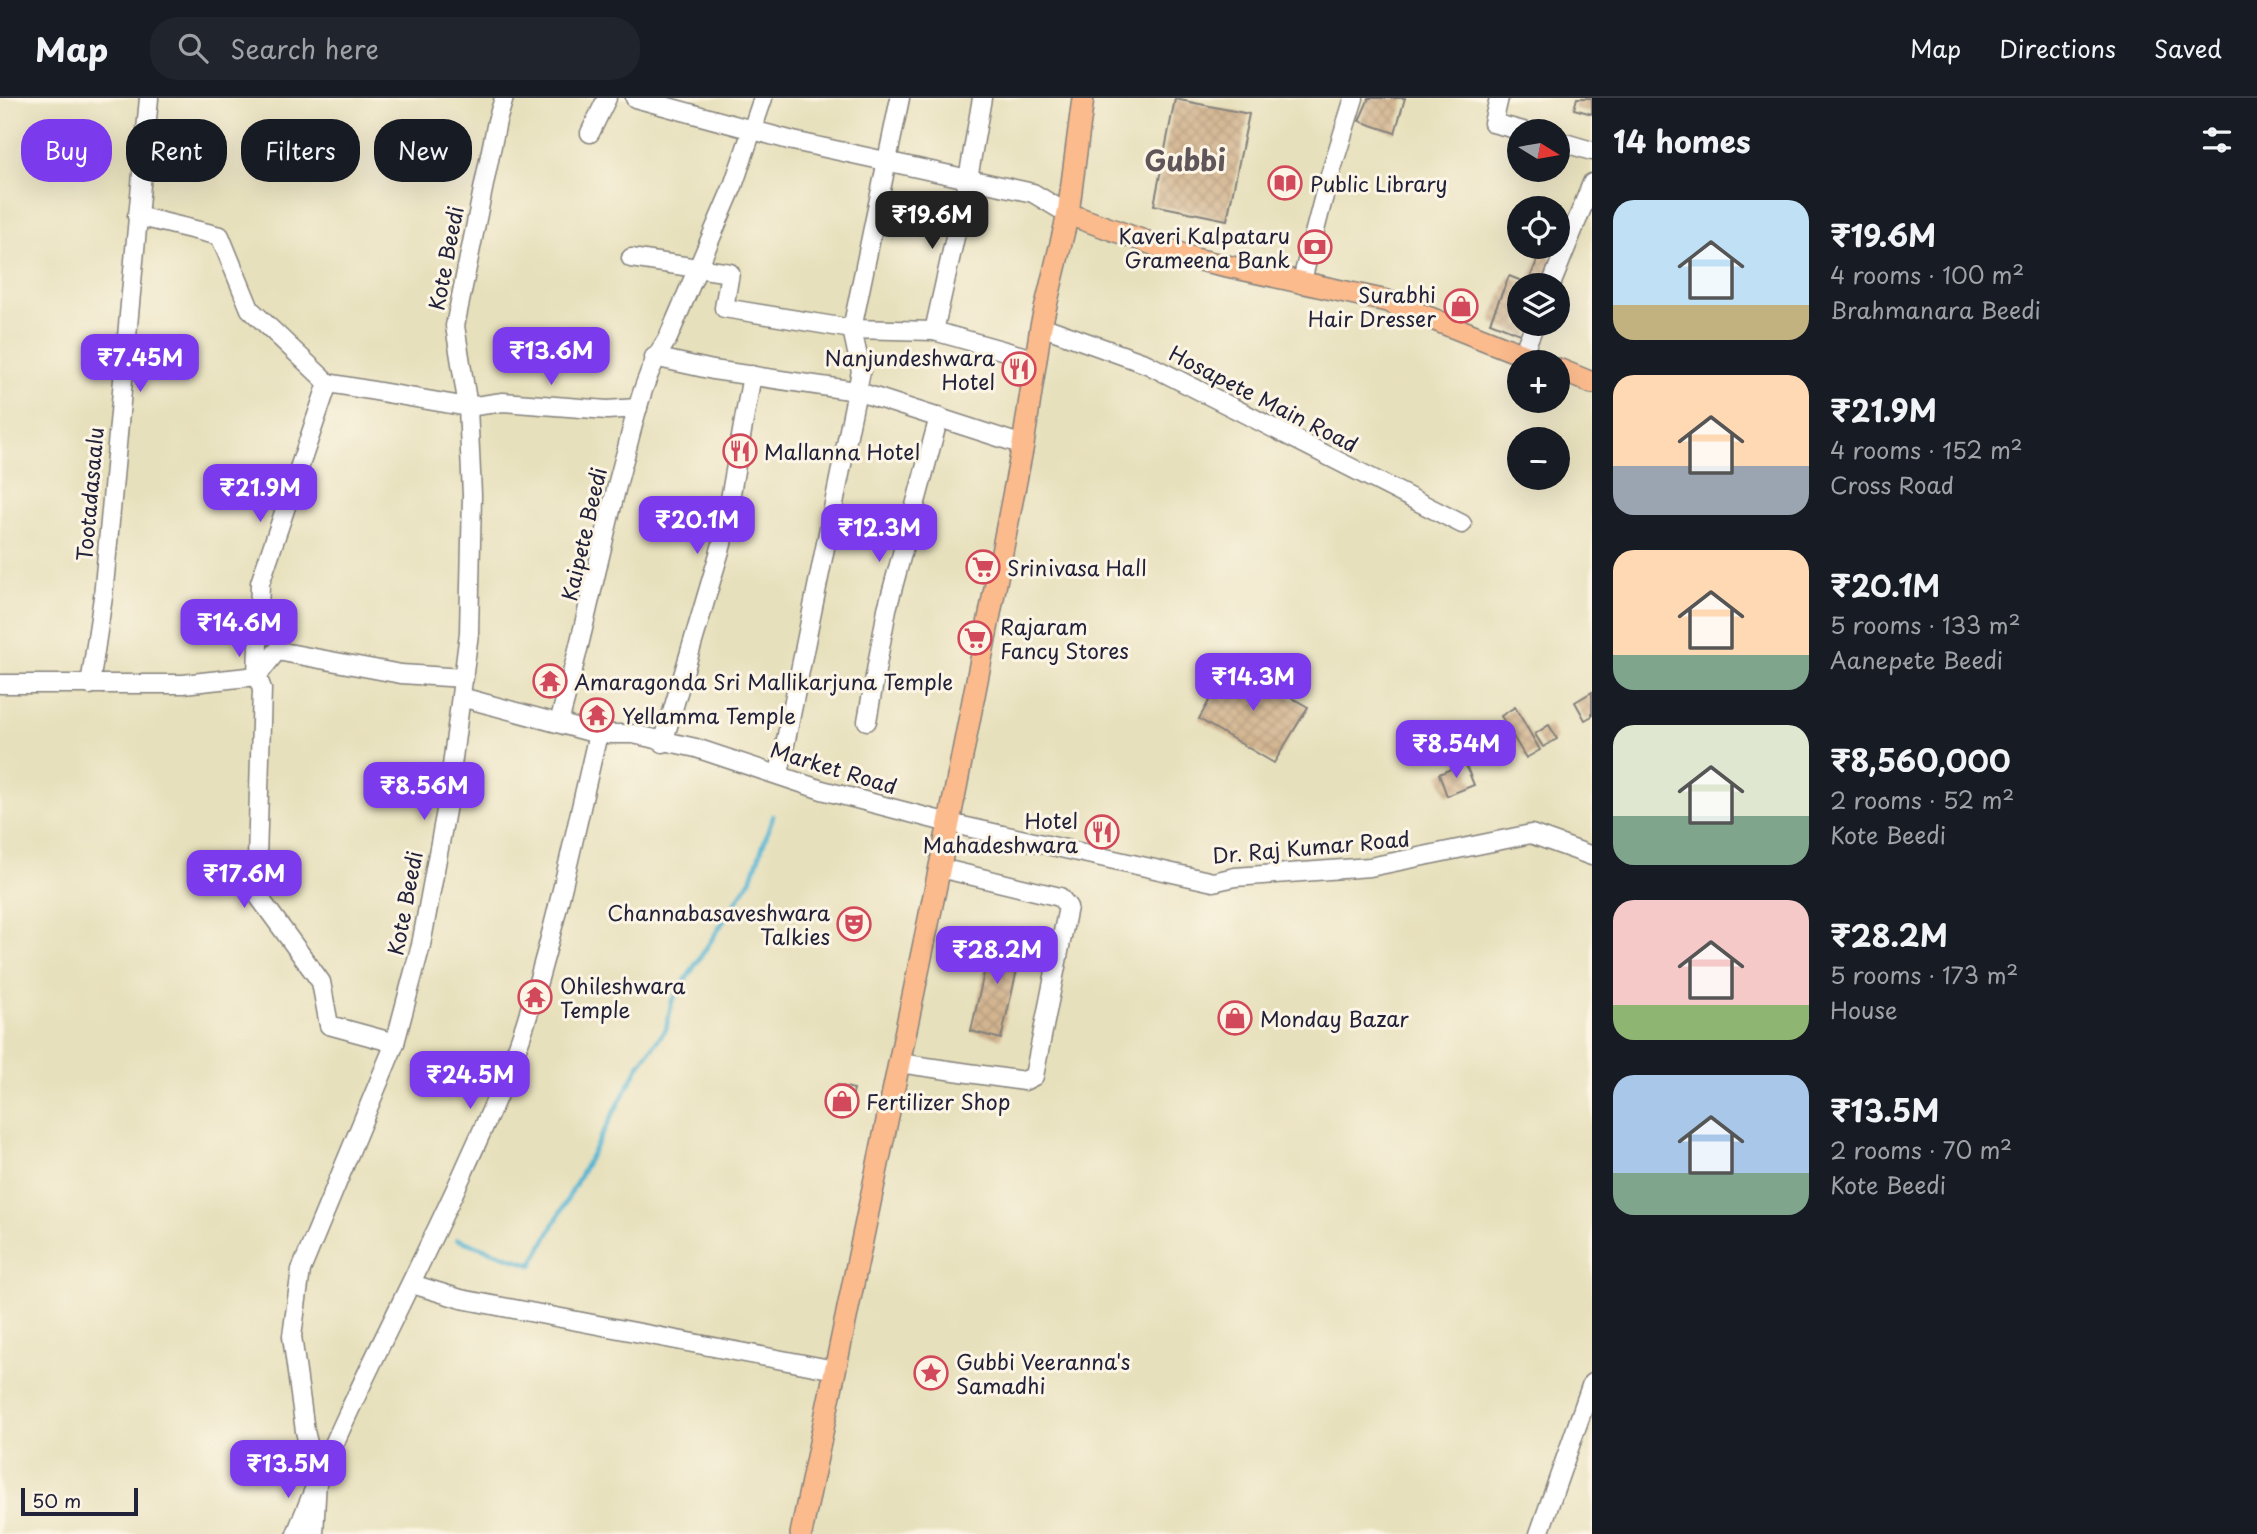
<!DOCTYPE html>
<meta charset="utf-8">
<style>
:root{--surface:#171b24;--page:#20242c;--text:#f1f3f6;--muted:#9ea1a6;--line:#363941;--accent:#7c3aed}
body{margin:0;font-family:"Playpen Sans",sans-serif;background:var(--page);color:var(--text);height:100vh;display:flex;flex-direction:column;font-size:26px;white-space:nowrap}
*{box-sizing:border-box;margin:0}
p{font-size:23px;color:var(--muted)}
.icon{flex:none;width:38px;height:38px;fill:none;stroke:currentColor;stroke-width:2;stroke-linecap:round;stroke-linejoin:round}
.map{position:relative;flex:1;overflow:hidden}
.panel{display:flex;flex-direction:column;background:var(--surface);width:665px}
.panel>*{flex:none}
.banner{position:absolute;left:21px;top:21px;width:665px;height:63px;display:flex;gap:14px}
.needle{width:46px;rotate:101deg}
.controls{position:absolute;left:1507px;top:21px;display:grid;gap:14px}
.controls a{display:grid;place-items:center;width:63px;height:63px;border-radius:50%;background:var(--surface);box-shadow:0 7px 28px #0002;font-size:35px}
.scale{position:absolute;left:21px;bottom:18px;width:117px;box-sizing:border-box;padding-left:7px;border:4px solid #22223b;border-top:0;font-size:19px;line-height:24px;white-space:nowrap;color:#22223b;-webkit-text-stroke:5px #fcf5e5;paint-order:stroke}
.price{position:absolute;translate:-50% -60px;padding:0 16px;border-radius:14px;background:var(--accent);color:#fff;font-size:23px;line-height:46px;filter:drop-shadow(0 2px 4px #0008)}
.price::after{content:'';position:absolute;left:50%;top:42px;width:21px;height:16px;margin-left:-10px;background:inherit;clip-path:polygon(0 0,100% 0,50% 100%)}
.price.active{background:#222;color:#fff}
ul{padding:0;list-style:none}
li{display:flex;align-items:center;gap:21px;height:175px;padding:0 21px}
li span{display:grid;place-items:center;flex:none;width:196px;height:140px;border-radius:21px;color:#555}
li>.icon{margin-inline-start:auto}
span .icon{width:84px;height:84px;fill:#fffc;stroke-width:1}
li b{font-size:30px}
h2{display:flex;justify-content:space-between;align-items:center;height:84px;padding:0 21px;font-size:30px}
.pill{padding:0 24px;border-radius:28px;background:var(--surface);box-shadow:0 7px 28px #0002;font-size:24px;line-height:63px}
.pill.active{background:var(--accent);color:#fff}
header{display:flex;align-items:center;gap:42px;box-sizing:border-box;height:98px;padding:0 35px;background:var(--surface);border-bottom:2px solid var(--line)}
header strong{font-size:33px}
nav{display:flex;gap:38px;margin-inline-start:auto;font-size:24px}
.search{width:490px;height:63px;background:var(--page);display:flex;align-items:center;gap:18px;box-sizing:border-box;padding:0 24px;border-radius:28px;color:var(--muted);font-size:26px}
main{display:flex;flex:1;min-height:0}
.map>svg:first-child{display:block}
</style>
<header>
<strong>Map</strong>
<div class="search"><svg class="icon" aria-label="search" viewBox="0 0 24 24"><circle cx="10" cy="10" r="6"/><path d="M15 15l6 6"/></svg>Search here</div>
<nav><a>Map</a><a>Directions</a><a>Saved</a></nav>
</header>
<main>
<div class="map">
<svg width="1592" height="1436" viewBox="0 0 1592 1436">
<defs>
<pattern id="building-cross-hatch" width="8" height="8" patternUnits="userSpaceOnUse" patternTransform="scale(1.75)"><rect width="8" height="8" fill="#d3b590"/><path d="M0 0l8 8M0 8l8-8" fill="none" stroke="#b59b7d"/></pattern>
</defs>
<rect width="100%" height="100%" fill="#fcf5e5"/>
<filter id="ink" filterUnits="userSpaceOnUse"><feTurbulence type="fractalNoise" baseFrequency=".0143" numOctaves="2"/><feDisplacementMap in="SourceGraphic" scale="14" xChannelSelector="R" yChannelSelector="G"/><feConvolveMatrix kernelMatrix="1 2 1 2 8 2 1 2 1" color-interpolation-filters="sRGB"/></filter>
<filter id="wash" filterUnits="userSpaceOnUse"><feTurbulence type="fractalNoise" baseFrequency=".00686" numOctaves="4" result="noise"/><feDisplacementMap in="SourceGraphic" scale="28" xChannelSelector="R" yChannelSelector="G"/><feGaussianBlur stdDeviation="1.57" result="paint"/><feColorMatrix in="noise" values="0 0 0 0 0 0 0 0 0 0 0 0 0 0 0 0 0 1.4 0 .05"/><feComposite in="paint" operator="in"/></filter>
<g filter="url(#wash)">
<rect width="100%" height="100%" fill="#e7e0bc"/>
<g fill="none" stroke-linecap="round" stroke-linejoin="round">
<path stroke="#53b4d2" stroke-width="4.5" d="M457 1141 532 1167 640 966 666 931 672 903 752 779 773 718"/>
</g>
<g id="blocks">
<g fill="url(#building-cross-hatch)">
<path d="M1369 0H1405L1395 35 1359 23Z"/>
<path d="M1577 0H1592V16L1574 11Z"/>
<path d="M1175 1 1249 16 1227 122 1154 107Z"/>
<path d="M1540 155 1559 162 1550 187 1529 183Z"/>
<path d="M1509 178 1532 187H1519V226H1532L1527 239 1490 224Z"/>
<path d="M1230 565 1308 609 1274 665 1199 621Z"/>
<path d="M1592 594V618L1585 622 1575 604Z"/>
<path d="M1515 609 1540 652 1526 660 1501 618Z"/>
<path d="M1549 627 1557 641 1543 649 1535 636Z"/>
<path d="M1465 665 1474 687 1447 698 1439 676Z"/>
<path d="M993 835 1024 842 1001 941 971 933Z"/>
<path d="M837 987 854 991 848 1019 831 1015Z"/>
</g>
</g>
</g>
<g filter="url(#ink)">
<use href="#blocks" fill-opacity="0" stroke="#84817c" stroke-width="2"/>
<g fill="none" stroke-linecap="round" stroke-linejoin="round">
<defs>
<g id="minor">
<path d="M635 0 793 43 1033 95 1068 116"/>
<path d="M1499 0 1493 25 1523 33"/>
<path d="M590 35 607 0"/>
<path d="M1558 43 1592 53"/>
<path d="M137 118 220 138 250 211 328 285 468 309 503 304 607 312 638 310"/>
<path d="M631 160 730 175 724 210 852 231 900 0"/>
<path d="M1301 186 1326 90 1354 0"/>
<path d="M1551 187 1592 85"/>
<path d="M1041 228 1147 266 1462 426"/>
<path d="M934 233 968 81 982 0"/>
<path d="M1522 257 1535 226"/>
<path d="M654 259 713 272 856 293 1023 347"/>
<path d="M328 285 260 485 257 578 262 591 256 795 321 884 329 927 395 945"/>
<path d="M0 586H183L257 578 277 553 401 576 464 580"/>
<path d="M90 587 103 499 149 0"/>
<path d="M461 599 598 636H633L696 650 822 692 949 725 1213 784 1235 779 1370 769 1531 736 1592 758"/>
<path d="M867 623 887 511 939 319"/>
<path d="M559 624C585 534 601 443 626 354 636 315 645 273 668 240L733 88 763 0"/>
<path d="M663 645 722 446 752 277"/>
<path d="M779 676 861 273 852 231 934 233 1037 262"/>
<path d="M899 965 1024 983 1034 978 1068 809 1060 799 940 770"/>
<path d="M412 1186 461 1201 835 1272"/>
<path d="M296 1436C344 1313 408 1196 463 1075 483 1030 505 985 521 939 554 840 574 737 598 636"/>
<path d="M314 1436 317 1382 305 1333 292 1238 301 1172 395 945 421 847 447 707 469 535 472 397 468 309 455 228 497 23 504 0"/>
<path d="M1539 1436 1592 1285"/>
</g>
<g id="major">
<path d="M1068 116 1195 161 1387 203 1541 264"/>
<path d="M1558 271 1592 285"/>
<path d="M801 1436 949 725 1023 347 1041 228 1068 116 1083 0"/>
</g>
</defs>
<use href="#minor" stroke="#84817c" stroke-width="21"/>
<use href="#major" stroke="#84817c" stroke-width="24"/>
<use href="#minor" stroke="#fff" stroke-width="18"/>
<use href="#major" stroke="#fbbb8d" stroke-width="21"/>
</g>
</g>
<defs>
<symbol id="library-ring" viewBox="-11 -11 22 22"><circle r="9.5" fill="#fcf5e5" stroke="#d1495b" stroke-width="1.5"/><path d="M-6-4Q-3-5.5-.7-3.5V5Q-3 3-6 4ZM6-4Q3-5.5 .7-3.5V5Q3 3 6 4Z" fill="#d1495b"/></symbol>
<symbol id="bank-ring" viewBox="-11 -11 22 22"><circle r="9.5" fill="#fcf5e5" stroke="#d1495b" stroke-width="1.5"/><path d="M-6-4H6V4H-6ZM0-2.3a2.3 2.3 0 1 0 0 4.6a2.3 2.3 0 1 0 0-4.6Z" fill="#d1495b"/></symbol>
<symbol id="shop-ring" viewBox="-11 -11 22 22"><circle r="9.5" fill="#fcf5e5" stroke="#d1495b" stroke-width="1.5"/><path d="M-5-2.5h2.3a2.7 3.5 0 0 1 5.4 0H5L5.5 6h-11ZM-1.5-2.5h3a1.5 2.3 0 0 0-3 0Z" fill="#d1495b"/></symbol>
<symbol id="restaurant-ring" viewBox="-11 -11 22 22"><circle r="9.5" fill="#fcf5e5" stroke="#d1495b" stroke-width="1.5"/><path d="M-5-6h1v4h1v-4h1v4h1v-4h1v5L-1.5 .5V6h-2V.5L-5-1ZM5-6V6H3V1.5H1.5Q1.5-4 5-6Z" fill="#d1495b"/></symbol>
<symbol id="supermarket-ring" viewBox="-11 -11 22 22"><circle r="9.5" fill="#fcf5e5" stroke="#d1495b" stroke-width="1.5"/><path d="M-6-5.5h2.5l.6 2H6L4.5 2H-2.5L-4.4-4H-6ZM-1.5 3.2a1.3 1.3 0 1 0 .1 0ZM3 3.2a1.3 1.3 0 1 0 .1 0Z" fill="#d1495b"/></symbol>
<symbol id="temple-ring" viewBox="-11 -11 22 22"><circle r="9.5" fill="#fcf5e5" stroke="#d1495b" stroke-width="1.5"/><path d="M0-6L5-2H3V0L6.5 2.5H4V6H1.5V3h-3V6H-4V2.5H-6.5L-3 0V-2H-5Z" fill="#d1495b"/></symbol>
<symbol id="theatre-ring" viewBox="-11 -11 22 22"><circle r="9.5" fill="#fcf5e5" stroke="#d1495b" stroke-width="1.5"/><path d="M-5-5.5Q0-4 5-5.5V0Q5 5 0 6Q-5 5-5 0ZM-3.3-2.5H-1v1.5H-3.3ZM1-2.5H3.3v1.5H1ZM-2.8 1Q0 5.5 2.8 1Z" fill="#d1495b"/></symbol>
<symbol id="sight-ring" viewBox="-11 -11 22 22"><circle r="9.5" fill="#fcf5e5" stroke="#d1495b" stroke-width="1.5"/><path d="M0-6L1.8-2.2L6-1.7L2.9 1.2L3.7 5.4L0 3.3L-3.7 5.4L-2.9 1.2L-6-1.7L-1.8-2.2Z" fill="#d1495b"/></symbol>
</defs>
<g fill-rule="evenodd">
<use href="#library-ring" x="1266" y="66" width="38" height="38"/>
<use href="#bank-ring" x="1296" y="130" width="38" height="38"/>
<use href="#shop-ring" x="1442" y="189" width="38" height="38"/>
<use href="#restaurant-ring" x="1000" y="252" width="38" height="38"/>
<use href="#restaurant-ring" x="721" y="334" width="38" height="38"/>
<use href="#supermarket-ring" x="964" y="450" width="38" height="38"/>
<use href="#supermarket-ring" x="956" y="521" width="38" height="38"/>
<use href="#temple-ring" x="531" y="564" width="38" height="38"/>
<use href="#temple-ring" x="578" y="598" width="38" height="38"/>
<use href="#restaurant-ring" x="1083" y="715" width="38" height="38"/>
<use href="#theatre-ring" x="835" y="807" width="38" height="38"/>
<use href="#temple-ring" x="516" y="880" width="38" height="38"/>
<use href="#shop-ring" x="1216" y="901" width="38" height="38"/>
<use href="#shop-ring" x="823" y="984" width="38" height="38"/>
<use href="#sight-ring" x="912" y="1256" width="38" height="38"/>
</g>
<g text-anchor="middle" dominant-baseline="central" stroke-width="6" stroke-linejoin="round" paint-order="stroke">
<g font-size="21" fill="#22223b" stroke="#fcf5e5" text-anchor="start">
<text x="1310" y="85">Public Library</text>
<text x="1290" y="137" text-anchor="end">Kaveri Kalpataru<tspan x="1290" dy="24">Grameena Bank</tspan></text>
<text x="1436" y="196" text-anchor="end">Surabhi<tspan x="1436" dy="24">Hair Dresser</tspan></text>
<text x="995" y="259" text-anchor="end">Nanjundeshwara<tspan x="995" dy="24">Hotel</tspan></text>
<text x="764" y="353">Mallanna Hotel</text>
<text x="1007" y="469">Srinivasa Hall</text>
<text x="1000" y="528">Rajaram<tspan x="1000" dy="24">Fancy Stores</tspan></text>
<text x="574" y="583">Amaragonda Sri Mallikarjuna Temple</text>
<text x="622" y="617">Yellamma Temple</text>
<text x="1078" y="722" text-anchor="end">Hotel<tspan x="1078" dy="24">Mahadeshwara</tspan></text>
<text x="830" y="814" text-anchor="end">Channabasaveshwara<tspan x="830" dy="24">Talkies</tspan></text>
<text x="560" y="887">Ohileshwara<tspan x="560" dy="24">Temple</tspan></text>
<text x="1260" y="920">Monday Bazar</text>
<text x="866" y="1003">Fertilizer Shop</text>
<text x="956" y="1263">Gubbi Veeranna's<tspan x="956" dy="24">Samadhi</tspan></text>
</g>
<g font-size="21" fill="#22223b" stroke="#fcf5e5">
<text transform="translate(445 160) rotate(-79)">Kote Beedi</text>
<text transform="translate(1264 300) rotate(27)">Hosapete Main Road</text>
<text transform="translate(89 396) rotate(-85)">Tootadasaalu</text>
<text transform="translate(583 436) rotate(-77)">Kaipete Beedi</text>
<text transform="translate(834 669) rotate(17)">Market Road</text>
<text transform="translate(1311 748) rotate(-5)">Dr. Raj Kumar Road</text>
<text transform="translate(404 805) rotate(-79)">Kote Beedi</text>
</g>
<g font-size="28" font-weight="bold" fill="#605559" stroke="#fcf5e5">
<text x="1185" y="61">Gubbi</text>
</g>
</g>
</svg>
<div class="controls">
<a><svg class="needle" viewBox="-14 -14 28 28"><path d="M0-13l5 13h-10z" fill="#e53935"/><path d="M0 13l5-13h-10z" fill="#9ea1a6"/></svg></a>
<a><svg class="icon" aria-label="locate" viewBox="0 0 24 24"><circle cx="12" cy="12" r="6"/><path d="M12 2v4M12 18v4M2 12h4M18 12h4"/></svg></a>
<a><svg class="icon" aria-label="layers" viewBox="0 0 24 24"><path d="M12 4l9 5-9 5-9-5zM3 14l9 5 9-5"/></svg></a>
<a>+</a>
<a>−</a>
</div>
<div class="scale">50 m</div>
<b class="price active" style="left:932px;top:153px">₹19.6M</b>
<b class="price" style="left:551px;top:289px">₹13.6M</b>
<b class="price" style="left:140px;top:296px">₹7.45M</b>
<b class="price" style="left:260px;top:426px">₹21.9M</b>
<b class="price" style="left:697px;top:458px">₹20.1M</b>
<b class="price" style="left:879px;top:466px">₹12.3M</b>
<b class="price" style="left:239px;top:561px">₹14.6M</b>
<b class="price" style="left:1253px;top:615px">₹14.3M</b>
<b class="price" style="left:1456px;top:682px">₹8.54M</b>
<b class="price" style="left:424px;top:724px">₹8.56M</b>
<b class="price" style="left:244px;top:812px">₹17.6M</b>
<b class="price" style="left:997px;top:888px">₹28.2M</b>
<b class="price" style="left:470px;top:1013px">₹24.5M</b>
<b class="price" style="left:288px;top:1402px">₹13.5M</b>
<div class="banner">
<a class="pill active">Buy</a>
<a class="pill">Rent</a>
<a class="pill">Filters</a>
<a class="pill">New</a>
</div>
</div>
<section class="panel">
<h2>14 homes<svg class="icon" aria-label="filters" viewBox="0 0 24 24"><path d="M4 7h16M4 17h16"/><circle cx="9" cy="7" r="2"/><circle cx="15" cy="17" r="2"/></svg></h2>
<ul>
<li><span style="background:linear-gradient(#bfe0f5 75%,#c2b280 0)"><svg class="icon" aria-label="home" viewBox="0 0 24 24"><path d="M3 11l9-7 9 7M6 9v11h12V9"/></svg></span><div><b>₹19.6M</b><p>4 rooms · 100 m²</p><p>Brahmanara Beedi</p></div></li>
<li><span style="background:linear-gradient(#ffd9b3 65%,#9aa5b1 0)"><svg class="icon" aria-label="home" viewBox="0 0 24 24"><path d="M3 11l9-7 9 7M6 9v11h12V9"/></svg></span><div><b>₹21.9M</b><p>4 rooms · 152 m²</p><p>Cross Road</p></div></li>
<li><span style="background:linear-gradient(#ffd9b3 75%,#7fa58c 0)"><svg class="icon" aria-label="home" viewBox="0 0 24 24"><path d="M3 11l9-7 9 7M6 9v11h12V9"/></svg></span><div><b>₹20.1M</b><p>5 rooms · 133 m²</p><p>Aanepete Beedi</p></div></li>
<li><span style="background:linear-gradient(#dfe7d0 65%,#7fa58c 0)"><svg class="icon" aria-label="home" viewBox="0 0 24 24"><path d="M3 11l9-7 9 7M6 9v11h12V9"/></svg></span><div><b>₹8,560,000</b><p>2 rooms · 52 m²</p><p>Kote Beedi</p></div></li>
<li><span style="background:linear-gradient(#f6c9c9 75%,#8fb573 0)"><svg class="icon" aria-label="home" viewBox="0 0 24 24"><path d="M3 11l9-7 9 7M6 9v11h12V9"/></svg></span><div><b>₹28.2M</b><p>5 rooms · 173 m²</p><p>House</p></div></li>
<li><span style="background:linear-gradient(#a9c7e8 70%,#7fa58c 0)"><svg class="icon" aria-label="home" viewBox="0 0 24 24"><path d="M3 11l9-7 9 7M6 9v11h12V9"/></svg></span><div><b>₹13.5M</b><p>2 rooms · 70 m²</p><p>Kote Beedi</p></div></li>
</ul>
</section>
</main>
